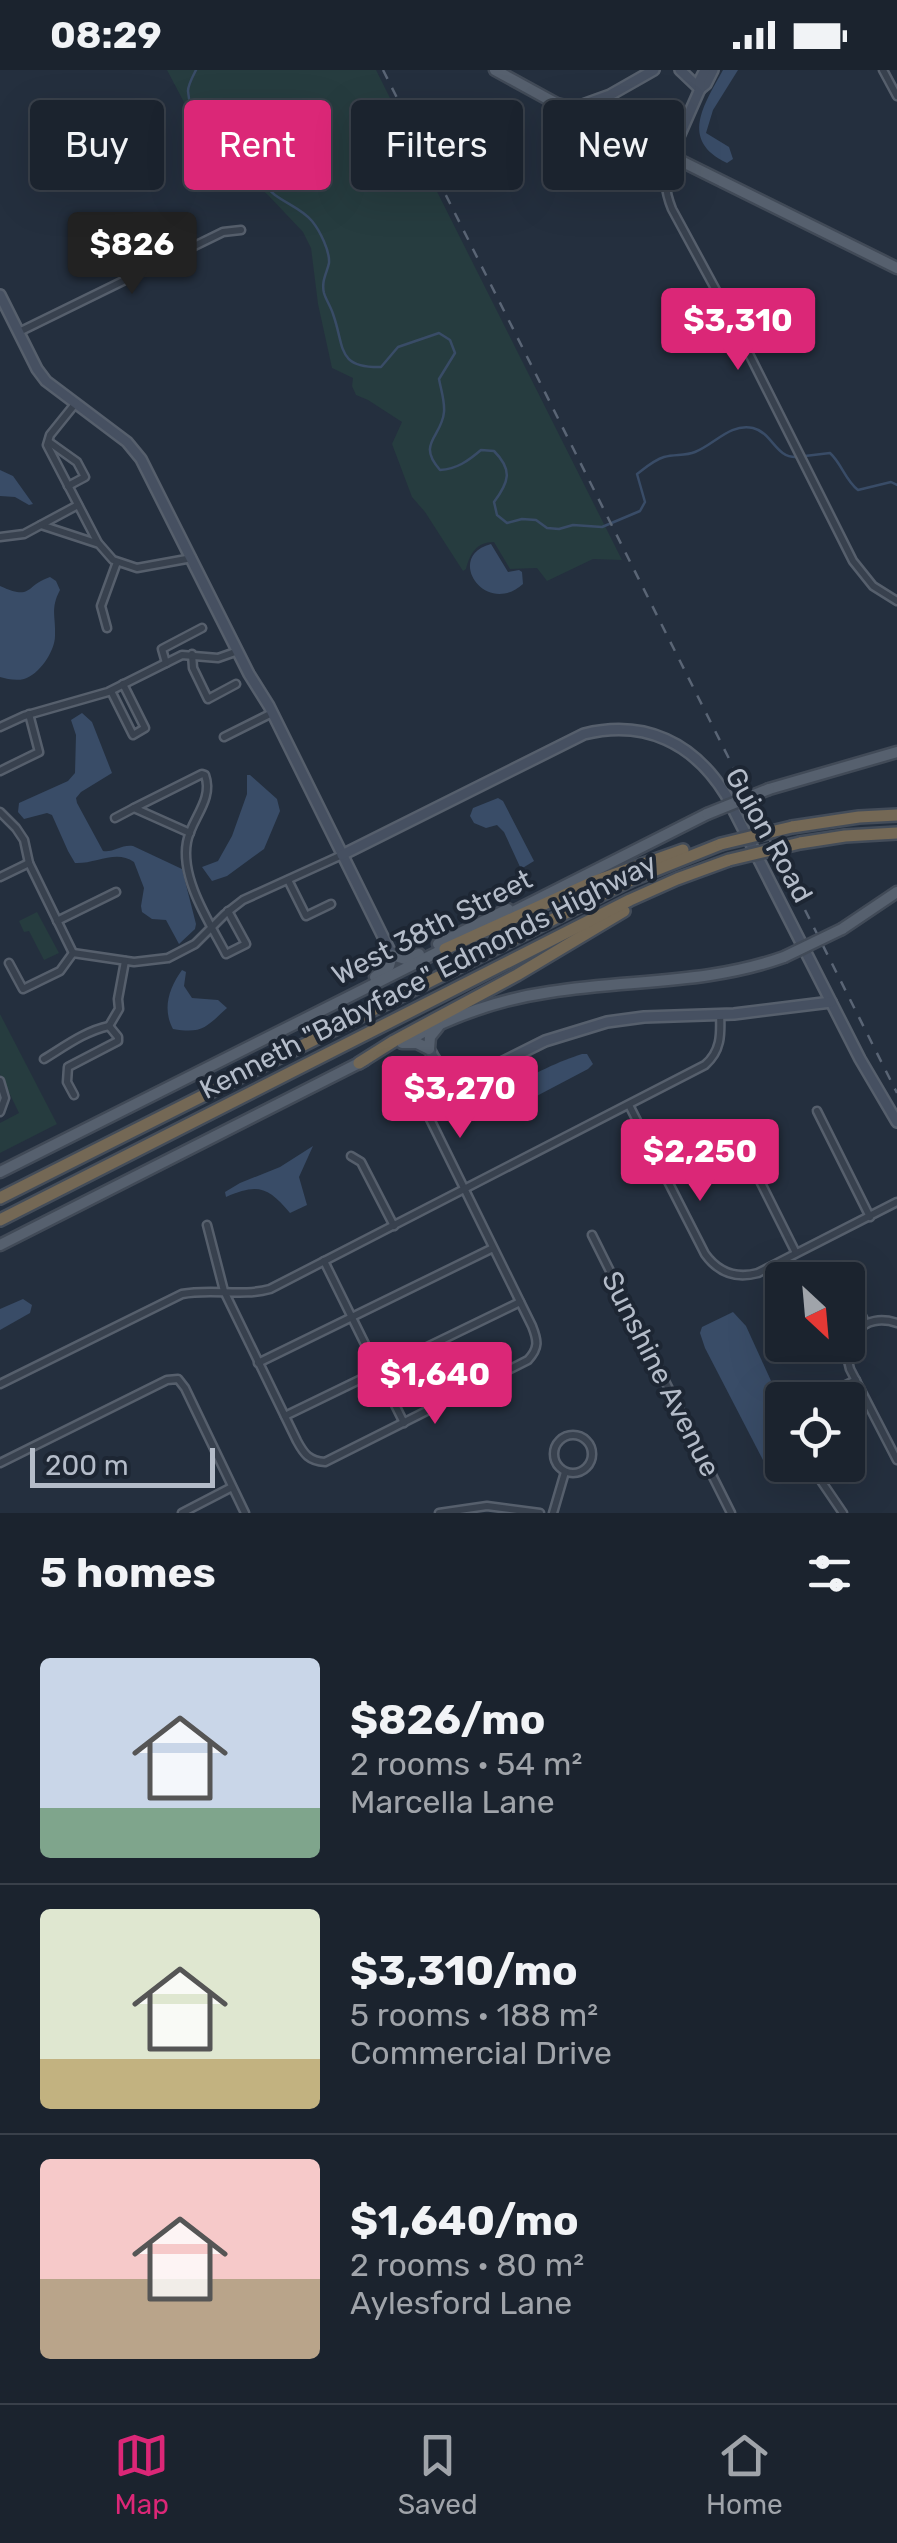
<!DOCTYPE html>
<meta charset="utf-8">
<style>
:root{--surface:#1b232e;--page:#242b36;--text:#f1f3f6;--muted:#a0a4aa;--line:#39404a;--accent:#db2777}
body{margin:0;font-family:Rubik,sans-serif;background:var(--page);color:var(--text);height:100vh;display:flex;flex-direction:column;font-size:38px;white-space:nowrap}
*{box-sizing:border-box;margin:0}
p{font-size:32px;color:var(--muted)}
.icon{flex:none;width:55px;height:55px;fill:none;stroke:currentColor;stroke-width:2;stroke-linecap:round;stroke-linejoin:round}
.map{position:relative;height:1443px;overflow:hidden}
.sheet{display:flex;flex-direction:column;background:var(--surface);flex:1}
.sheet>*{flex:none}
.hud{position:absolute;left:30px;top:30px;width:838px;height:90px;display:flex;gap:20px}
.needle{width:65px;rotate:154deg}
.buttons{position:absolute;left:765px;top:1192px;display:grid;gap:20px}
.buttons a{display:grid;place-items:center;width:100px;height:100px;border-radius:10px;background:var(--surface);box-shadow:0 10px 40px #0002,0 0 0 2px var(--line);font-size:50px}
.scale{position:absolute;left:30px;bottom:25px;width:185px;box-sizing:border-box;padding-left:10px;border:5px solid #b4bcc9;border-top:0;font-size:28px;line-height:35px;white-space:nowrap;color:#b4bcc9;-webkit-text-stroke:8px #1d2633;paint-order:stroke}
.price{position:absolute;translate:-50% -85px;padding:0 22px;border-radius:10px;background:var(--accent);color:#fff;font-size:32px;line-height:65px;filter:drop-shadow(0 2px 5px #0008)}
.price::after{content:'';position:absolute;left:50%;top:60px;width:30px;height:22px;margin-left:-15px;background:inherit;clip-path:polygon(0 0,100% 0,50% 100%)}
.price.on{background:#222;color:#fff}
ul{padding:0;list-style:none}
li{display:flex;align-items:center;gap:30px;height:250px;padding:0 40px}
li+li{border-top:2px solid var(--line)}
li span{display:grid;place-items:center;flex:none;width:280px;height:200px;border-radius:10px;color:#555}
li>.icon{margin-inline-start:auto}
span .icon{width:120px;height:120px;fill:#fffc;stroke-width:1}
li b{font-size:42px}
h2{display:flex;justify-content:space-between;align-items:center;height:120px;padding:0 40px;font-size:42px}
.chip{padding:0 35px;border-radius:10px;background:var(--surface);box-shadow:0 10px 40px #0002,0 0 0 2px var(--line);font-size:35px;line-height:90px}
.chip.on{background:var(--accent);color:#fff}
.status{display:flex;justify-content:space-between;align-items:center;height:70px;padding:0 50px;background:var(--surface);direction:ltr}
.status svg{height:28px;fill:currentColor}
.menu{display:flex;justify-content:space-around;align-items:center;height:140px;border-top:2px solid var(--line);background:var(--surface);font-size:28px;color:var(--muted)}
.menu a{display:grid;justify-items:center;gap:5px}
.menu .on{color:var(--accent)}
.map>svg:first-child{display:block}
</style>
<div class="status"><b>08:29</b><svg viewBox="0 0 49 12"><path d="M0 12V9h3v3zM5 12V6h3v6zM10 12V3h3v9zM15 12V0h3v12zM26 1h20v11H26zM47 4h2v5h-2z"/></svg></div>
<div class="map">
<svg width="897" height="1443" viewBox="0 0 897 1443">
<rect width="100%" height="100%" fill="#242f3e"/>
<g fill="#263c3f">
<path d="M167 0H376L622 490 593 489 547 511 537 498 510 499 494 472C476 472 470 484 466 499L463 501 425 442 412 427 392 374 402 352 368 330 356 325 352 316 353 308 332 298 318 234 311 178 303 162 268 125 211 76 187 38Z"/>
<path d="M37 842 59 883 44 890 29 861 24 862 19 851Z"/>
<path d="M0 944 57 1054 0 1083V1053L19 1043 0 1004Z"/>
</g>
<g fill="#394c67">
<path d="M723 0H738L713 40 706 63 729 77 733 89 727 93C679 70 704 35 723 0Z"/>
<path d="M0 400 13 406 33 434 29 435 15 427 0 426Z"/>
<path d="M491 474 508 502 519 500 522 502 523 514C485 548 444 486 491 474Z"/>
<path d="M50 507 56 511 60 520C50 539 56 546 55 566 55 581 39 605 24 609 16 611 7 609 0 607V516C33 531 24 516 50 507Z"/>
<path d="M82 643 92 652 112 703 81 722 76 728 77 733 103 781C113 783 122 774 133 776L182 799 196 854 195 859 179 874 166 850 152 849 142 842 141 836 144 818 134 792C116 779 96 794 75 793L68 781 52 745 47 743 24 749 18 742 19 733 68 711 75 703 76 665 71 650Z"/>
<path d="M247 705H250L277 729 280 741 264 779 227 806 212 811 202 797 218 791 232 766 247 724Z"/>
<path d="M498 728 503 731 534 791 521 799 504 762 497 755 486 758 474 753 470 746 473 738Z"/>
<path d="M182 900 186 902 184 916 192 928 218 930 227 938C206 957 203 964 173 959 162 939 169 918 182 900Z"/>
<path d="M582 984H587L593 994 588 999 512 1039 498 1044 491 1036C506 1015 556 992 582 984Z"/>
<path d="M313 1076 299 1107 307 1135 290 1143C268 1117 258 1113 226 1127L225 1122 240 1113 280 1097Z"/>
<path d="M23 1229 32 1235 30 1243 0 1260V1239Z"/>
<path d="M733 1242 746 1256 782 1335V1367L769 1390 764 1392 705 1278 700 1263 702 1257Z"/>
</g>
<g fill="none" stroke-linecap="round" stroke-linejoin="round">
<g stroke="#394c67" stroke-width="2.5">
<path d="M196 0C193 6 188 15 188 21 189 54 229 76 249 97 258 106 265 117 275 125 287 134 302 139 312 151 320 161 330 181 329 193 327 203 321 211 324 223 326 230 331 237 333 244 345 277 336 298 381 297L398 277 439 263 450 270 455 283 439 309C441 320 445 331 444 342 442 367 416 373 440 400 457 399 468 391 481 380L494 381C513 400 509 412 494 432L497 445 507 453 522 449 536 450 547 458 559 459 573 455 602 457 640 441 645 432 637 404C645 398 654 390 664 387 675 384 685 386 695 382 715 374 730 353 753 358 773 363 775 388 797 387"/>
<path d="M805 386 830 383C842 394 845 410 858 420L891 412 897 415"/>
</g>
<defs>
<g id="street">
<path d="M883 0 897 26"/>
<path d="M670 87C664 107 664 119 672 139L730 246 853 491 873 516 897 531"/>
<path d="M19 262 223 162 241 160"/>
<path d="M75 334 50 365 47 375 98 473"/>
<path d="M49 372 77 392 85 407 68 416"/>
<path d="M41 455 99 474 113 490 137 498 192 488"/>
<path d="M0 467 24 464 78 435"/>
<path d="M107 558 101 536 117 492"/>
<path d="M192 584 193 598 208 629 236 614"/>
<path d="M166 593 162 579 202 558"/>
<path d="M111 621 133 665 145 658 123 614"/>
<path d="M0 657 24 646 108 622 182 585 218 588 238 581"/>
<path d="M224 667 272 643"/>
<path d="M0 701 39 682 29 644"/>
<path d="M134 738 202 704 205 705C214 730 191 749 187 772 180 809 210 853 226 884L246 874 228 841"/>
<path d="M0 742 16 758 24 770 29 793 73 883"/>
<path d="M115 748 134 738 190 763"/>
<path d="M0 807 29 793"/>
<path d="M288 810 306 846 331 834"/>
<path d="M57 851 116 822"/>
<path d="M9 893 23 919 60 901 73 883 134 892 168 888 195 874 225 844 243 830 342 785"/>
<path d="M109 956 119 939 118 929 125 891"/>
<path d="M44 989C64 977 85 961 109 956"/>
<path d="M0 1011 5 1028 0 1042"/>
<path d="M74 1025 67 1012 68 997 118 971V967L109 956"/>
<path d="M629 1035 705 1184C718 1202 736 1209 758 1203L897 1132"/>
<path d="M817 1041 870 1147"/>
<path d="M744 1079 796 1183"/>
<path d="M351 1086 361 1092 394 1156"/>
<path d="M207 1155 224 1221 297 1371C304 1384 309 1391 325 1392L528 1290C539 1278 538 1271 532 1256L427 1043 426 1029"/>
<path d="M592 1165 731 1443"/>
<path d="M324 1191 404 1353"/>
<path d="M858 1238 866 1254"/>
<path d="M897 1253C864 1242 840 1267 850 1299L897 1390"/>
<path d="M807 1275 847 1280"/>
<path d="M258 1293 493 1178"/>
<path d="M0 1314 182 1224C212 1218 241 1227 270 1219L705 995C721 981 721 965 720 944"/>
<path d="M803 1329H818L856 1310"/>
<path d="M285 1346 520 1232"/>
<circle cx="573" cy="1384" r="19"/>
<path d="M0 1393 167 1310 178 1309 185 1318 245 1443"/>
<path d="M813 1399 843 1443"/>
<path d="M182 1443 232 1417"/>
<path d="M439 1443 487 1436 540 1443"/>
<path d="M553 1443 565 1402"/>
</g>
<g id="secondary">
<path d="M680 0 700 19"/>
<path d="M700 19 706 14 713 0"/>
<path d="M574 38 610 25 654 0"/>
<path d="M670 87 700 19V10L705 0"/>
<path d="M0 225 37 299 46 311 127 372 141 389 249 604 269 636 392 885"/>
<path d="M342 785 584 664C645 649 694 673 726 725L860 989 897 1052"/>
<path d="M429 979C440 1001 452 1013 477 1005L545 971 607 952 644 947 734 944 831 932"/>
</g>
<g id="primary">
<path d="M495 0 557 34 574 38 897 198"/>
<path d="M769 719 897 682"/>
<path d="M503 847 707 744"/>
<path d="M842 859 897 822"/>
<path d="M438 874 508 839"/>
<path d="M375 907 389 896 392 885 405 889 419 884"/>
<path d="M412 968C455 945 501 929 550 922 631 909 705 915 784 887"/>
<path d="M402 973H417L429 979 430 967 438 957"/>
<path d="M0 1102 448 877"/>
<path d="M0 1175 365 990"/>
</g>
<g id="highway">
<path d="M792 757 859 747 897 745"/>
<path d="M800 773 845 766 897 763"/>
<path d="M445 879 593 812 683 780"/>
<path d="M359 993 394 971 517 905 624 841"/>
<path d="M0 1128 631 810 721 774"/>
<path d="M0 1150 630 830 677 809 729 790"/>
</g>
</defs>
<use href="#street" stroke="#565f6c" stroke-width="11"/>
<use href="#secondary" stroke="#565f6c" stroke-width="14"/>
<use href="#primary" stroke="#414a57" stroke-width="15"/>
<use href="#highway" stroke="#434c59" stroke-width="16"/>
<use href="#street" stroke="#38414e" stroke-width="6"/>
<use href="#secondary" stroke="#465061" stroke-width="9"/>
<use href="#primary" stroke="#56606e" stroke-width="10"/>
<use href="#highway" stroke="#746855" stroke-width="11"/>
<path stroke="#5a6575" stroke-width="2.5" stroke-dasharray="10 10" stroke-linecap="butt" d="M383 0 897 1023"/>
<defs>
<g id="primary-bridge">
<path d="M707 744 769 719"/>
<path d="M784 887 842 859"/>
</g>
<g id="highway-bridge">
<path d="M721 774 792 757"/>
<path d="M729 790 800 773"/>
</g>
</defs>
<use href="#primary-bridge" stroke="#414a57" stroke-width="15" stroke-linecap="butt"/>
<use href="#highway-bridge" stroke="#434c59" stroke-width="16" stroke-linecap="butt"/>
<use href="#primary-bridge" stroke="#56606e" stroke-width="10"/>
<use href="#highway-bridge" stroke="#746855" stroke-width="11"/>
</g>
<g text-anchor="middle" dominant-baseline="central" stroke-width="8" stroke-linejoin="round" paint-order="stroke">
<g font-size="28" fill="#b4bcc9" stroke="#1d2633">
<text transform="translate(769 765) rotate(61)">Guion Road</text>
<text transform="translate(432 857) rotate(-27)">West 38th Street</text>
<text transform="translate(428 906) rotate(-27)">Kenneth "Babyface" Edmonds Highway</text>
<text transform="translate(661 1304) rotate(63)">Sunshine Avenue</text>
</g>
</g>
</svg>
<div class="buttons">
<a><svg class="needle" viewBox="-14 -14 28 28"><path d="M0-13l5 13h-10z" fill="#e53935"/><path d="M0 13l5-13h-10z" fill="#a0a4aa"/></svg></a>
<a><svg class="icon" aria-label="locate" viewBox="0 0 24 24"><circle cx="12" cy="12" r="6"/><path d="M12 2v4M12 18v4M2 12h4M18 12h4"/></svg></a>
</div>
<div class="scale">200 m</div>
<b class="price on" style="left:132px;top:227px">$826</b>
<b class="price" style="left:738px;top:303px">$3,310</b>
<b class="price" style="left:460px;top:1071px">$3,270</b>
<b class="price" style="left:700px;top:1134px">$2,250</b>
<b class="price" style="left:435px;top:1357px">$1,640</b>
<div class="hud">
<a class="chip">Buy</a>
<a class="chip on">Rent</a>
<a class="chip">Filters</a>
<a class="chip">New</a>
</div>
</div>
<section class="sheet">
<h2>5 homes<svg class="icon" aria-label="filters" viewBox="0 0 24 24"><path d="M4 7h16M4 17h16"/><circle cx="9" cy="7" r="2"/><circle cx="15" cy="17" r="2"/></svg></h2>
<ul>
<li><span style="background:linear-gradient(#c9d6e8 75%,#7fa58c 0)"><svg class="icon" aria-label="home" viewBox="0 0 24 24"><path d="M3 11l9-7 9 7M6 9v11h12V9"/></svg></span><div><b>$826/mo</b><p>2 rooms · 54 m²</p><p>Marcella Lane</p></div></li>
<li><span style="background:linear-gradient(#dfe7d0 75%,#c2b280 0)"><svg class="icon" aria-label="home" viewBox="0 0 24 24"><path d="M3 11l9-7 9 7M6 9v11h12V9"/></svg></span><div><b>$3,310/mo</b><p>5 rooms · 188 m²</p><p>Commercial Drive</p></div></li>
<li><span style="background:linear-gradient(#f6c9c9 60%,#b9a48a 0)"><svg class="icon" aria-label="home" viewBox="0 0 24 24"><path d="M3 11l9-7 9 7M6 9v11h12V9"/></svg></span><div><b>$1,640/mo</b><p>2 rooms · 80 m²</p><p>Aylesford Lane</p></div></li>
</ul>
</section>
<nav class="menu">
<a class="on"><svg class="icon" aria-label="map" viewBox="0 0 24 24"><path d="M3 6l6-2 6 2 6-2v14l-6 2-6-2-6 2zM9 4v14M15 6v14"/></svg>Map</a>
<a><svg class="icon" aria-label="saved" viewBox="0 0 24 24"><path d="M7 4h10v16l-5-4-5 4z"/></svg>Saved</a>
<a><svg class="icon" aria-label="home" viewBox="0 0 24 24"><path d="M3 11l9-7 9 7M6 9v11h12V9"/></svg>Home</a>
</nav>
